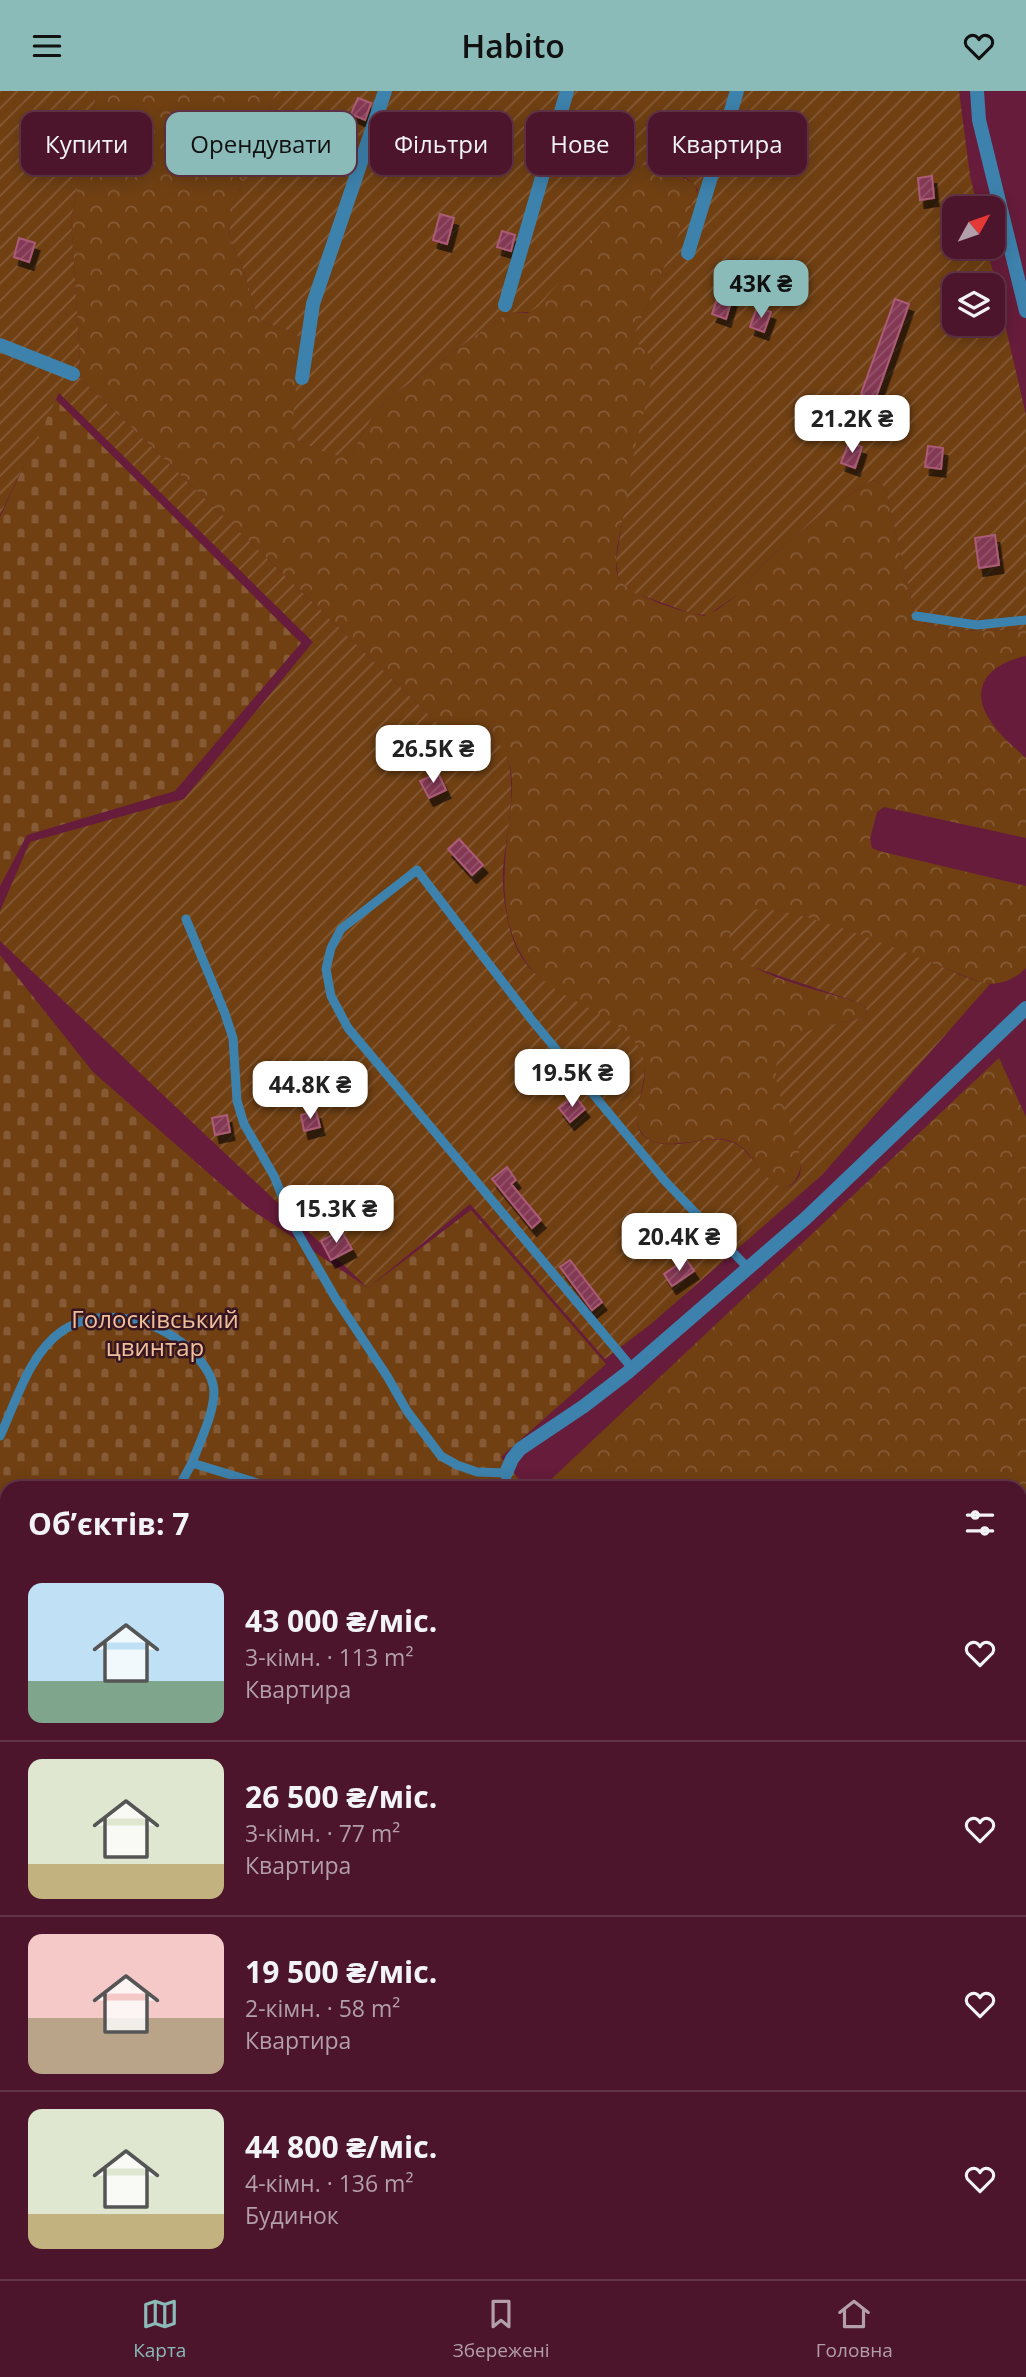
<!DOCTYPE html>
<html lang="uk">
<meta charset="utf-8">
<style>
:root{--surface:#4c152c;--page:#531e34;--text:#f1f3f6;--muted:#b29fa9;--line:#633448;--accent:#8bbbb9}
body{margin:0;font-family:"Open Sans",sans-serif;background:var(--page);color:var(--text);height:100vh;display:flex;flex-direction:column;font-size:26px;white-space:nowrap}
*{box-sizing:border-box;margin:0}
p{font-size:23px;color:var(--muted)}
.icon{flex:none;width:38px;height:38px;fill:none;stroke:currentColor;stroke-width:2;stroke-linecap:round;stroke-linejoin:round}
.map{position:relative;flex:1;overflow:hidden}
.details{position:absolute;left:0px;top:1390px;width:1027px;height:800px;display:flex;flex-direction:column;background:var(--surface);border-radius:21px 21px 0 0;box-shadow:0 4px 18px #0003,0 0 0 2px var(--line)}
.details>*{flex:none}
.banner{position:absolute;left:21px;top:21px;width:985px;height:63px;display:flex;gap:14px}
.needle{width:46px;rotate:50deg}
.tools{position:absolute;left:942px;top:105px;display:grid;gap:14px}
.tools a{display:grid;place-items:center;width:63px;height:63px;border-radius:14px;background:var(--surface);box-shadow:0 4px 18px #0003,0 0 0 2px var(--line);font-size:35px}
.price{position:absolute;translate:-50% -60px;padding:0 16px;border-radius:14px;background:#fff;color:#222;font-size:23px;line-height:46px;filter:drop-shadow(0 2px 4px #0008)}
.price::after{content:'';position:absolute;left:50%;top:42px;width:21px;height:16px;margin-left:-10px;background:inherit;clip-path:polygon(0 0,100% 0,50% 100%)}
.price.on{background:var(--accent);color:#111}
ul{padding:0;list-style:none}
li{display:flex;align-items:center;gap:21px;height:175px;padding:0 28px}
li+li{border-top:2px solid var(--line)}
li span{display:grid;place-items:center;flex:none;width:196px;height:140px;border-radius:14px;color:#555}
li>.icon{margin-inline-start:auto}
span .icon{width:84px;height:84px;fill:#fffc;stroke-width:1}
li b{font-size:30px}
h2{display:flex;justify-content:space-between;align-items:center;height:84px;padding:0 28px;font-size:30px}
.pill{padding:0 24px;border-radius:14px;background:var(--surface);box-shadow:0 4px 18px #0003,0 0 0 2px var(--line);font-size:24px;line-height:63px}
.pill.on{background:var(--accent);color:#111}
header{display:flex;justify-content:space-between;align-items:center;height:91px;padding:0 28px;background:var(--accent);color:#111;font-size:32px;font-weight:600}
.tabs{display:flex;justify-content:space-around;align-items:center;height:98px;border-top:2px solid var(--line);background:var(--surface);font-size:19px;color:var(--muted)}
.tabs a{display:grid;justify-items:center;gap:4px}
.tabs .on{color:var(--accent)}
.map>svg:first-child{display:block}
</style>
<header><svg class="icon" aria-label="menu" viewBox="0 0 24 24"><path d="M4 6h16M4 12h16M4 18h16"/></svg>Habito<svg class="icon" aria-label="heart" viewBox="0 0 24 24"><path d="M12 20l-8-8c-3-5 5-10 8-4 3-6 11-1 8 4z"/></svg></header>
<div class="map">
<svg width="1026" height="2188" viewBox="0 0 1026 2188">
<defs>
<pattern id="forest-crowns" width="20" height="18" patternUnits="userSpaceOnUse" patternTransform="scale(1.75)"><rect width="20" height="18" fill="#704013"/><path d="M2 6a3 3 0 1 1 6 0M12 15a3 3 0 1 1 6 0" fill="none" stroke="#855a35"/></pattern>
<pattern id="cemetery-stones" width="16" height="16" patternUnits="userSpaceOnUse" patternTransform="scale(1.75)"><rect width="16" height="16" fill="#704013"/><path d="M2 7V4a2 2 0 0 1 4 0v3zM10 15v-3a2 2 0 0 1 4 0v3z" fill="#855a35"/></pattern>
<pattern id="garden-furrows" width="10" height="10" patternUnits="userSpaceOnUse" patternTransform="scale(1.75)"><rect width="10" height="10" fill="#704013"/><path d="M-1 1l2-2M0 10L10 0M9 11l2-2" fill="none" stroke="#855a35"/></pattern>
<pattern id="building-hatch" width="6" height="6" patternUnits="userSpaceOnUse" patternTransform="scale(1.75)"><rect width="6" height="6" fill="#833853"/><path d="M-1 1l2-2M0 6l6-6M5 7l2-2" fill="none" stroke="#95536b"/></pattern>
<filter id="shadow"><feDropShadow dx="4.5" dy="8" stdDeviation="0" flood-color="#0009"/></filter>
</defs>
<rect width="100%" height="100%" fill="#661c3a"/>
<g fill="url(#forest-crowns)">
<path d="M97 0H276L233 116 229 135 230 147 244 181 257 225 263 231 293 241 301 248 293 344 296 349 338 364 351 363 373 325 389 307 500 227 514 221 528 222 637 76C656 70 680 83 695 94L697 102 634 244C638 257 651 259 655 275L617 457C616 467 615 477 618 486 626 504 685 522 704 525L717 519 738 503 762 474 820 424 868 391 876 389 883 395 887 405 916 527C936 544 999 540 1026 538V565C995 571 968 592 988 626 997 642 1012 654 1026 667V747L884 716 877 721 870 748 872 757 879 760 1026 795V877C1014 889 1000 895 983 892 914 865 846 838 775 819L735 864C764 888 820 899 857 911L867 918 866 924 860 927C831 936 803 936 781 961L801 1070C801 1086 789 1105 772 1092 755 1079 754 1059 731 1050 707 1041 660 1066 642 1042 622 1017 666 988 630 946 600 927 556 906 533 880 497 838 503 782 509 731 511 712 515 692 509 673 506 662 493 652 486 643L471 641 451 645 78 285 80 269 71 128Z"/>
<path d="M999 967 1026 1026V2037L1020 2018V1396H543Z"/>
<path d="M603 2182H910L911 2188H604Z"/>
</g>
<g fill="url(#cemetery-stones)">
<path d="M55 308 301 552 175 700 27 744 0 795V426Z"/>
<path d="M0 864 93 981 246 1115 368 1197 471 1119 606 1273 501 1366 525 1396H7V2182H593V2188H0Z"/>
</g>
<g fill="url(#garden-furrows)" fill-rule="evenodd">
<path d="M0 0H97L71 128 80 269 78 285 451 645C537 624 507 730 503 778 502 801 506 829 514 851 535 906 601 911 635 951 662 984 620 1026 645 1046 672 1066 710 1037 738 1054 755 1063 779 1121 800 1084 809 1040 743 977 798 945 817 934 839 934 860 927L866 924 867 920 865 916 857 911 747 874 735 864 729 850C731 839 733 824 747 820 783 808 902 860 940 875 956 882 973 890 990 893L822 1084 651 1233 605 1268 470 1113 368 1197 0 850V820L30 751 184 708 313 551 59 302 0 424Z"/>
<path d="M276 0H959L970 85 978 117H954V156H987L1026 324V538C998 540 938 544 916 527L887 405 883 395 876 389 868 391 820 424 762 474 738 503 708 524 693 523 635 502 621 491 618 485 616 469 635 357 655 275C651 259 637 257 634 244L698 99C690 83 654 70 637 76L576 172 539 215 530 221H514L500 227 389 307 373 325 351 363C336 370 311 354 296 349L293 344 292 336 301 248 293 241 263 231 257 225 244 181 230 147 229 128 233 116ZM954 194H992V233H954Z"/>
</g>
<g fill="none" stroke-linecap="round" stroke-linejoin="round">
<path stroke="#0c231f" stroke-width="5" d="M734 2188 736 2182"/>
</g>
<g fill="url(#building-hatch)" stroke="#ab5b76" stroke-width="2" filter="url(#shadow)">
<path d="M358 7 371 12 365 29 351 23Z"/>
<path d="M932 85 934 107 920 109 918 87Z"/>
<path d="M440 123 454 127 447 153 433 149Z"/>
<path d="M502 140 515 144 511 160 497 156Z"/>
<path d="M19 147 35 152 29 171 14 166Z"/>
<path d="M719 203 732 208 726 228 712 223Z"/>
<path d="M895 208 909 213 875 309 861 303Z"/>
<path d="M757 216 771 221 764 241 750 236Z"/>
<path d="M849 351 862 356 855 377 841 372Z"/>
<path d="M928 355 943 357 941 378 925 376Z"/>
<path d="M995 444 999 474 979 477 975 447Z"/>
<path d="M438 682 446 699 429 707 420 690Z"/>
<path d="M459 748 483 774 472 784 448 758Z"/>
<path d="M321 978 324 992 297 999 293 985Z"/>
<path d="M575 1005 585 1018 570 1031 559 1017Z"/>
<path d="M316 1020 320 1036 304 1040 301 1024Z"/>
<path d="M227 1024 230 1041 215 1044 212 1027Z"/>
<path d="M507 1076 516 1089 511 1093 541 1129 532 1137 492 1088Z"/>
<path d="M341 1139 352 1158 331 1169 321 1150Z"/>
<path d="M686 1168 694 1180 672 1195 664 1183Z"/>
<path d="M570 1169 602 1211 592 1219 560 1176Z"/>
</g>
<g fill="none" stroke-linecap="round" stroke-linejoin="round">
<g stroke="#3d82ad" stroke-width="9">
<path d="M916 525 977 534 1026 529"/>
<path d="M186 828 224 920 233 947 237 1010 244 1033 274 1085 295 1137 336 1208 387 1285 407 1320 441 1365 457 1374 477 1381 506 1382 507 1396"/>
<path d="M632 1277 348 937 331 905 326 878 331 857 341 838 417 779 531 928 665 1090 748 1177"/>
<path d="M0 1345C16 1311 29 1263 62 1240 102 1213 163 1229 194 1263 204 1273 213 1286 214 1300 214 1323 200 1350 192 1372"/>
<path d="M179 1396 192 1372 271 1396"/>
<path d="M0 1624 7 1625"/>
<path d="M304 2182 305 2188"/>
<path d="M477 2182 478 2188"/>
</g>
<g stroke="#3d82ad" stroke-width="14">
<path d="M977 0 979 29 1026 220"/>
<path d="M688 162 737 0"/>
<path d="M505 214 567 0"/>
<path d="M0 254 73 283"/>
<path d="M302 287 313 213 385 0"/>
<path d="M506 1382 512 1368 520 1358 584 1315 627 1282 806 1127 1026 917"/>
<path d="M394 2188 402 2182"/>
</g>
</g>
<g text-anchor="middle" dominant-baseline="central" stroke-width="5" stroke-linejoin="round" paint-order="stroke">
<g font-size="24" fill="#efbf9a" stroke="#371622">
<text x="155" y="1227">Голосківський<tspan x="155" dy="28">цвинтар</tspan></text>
</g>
</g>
</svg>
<div class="tools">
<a><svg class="needle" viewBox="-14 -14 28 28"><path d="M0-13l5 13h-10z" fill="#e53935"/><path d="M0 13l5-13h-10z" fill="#b29fa9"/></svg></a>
<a><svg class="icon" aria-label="layers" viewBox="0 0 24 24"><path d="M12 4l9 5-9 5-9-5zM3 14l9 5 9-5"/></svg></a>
</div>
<b class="price on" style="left:761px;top:229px">43K ₴</b>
<b class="price" style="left:852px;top:364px">21.2K ₴</b>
<b class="price" style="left:433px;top:694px">26.5K ₴</b>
<b class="price" style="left:572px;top:1018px">19.5K ₴</b>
<b class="price" style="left:310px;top:1030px">44.8K ₴</b>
<b class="price" style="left:336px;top:1154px">15.3K ₴</b>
<b class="price" style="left:679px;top:1182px">20.4K ₴</b>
<div class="banner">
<a class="pill">Купити</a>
<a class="pill on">Орендувати</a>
<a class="pill">Фільтри</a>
<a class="pill">Нове</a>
<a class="pill">Квартира</a>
</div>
<section class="details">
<h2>Об’єктів: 7<svg class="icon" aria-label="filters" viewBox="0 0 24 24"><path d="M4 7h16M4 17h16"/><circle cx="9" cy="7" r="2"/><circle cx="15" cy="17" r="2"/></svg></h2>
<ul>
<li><span style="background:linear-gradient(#bfe0f5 70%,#7fa58c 0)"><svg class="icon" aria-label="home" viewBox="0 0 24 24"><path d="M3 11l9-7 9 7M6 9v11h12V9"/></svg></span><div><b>43 000 ₴/міс.</b><p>3-кімн. · 113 m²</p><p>Квартира</p></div><svg class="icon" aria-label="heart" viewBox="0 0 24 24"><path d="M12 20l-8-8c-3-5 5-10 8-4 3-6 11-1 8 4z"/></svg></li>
<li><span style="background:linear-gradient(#dfe7d0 75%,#c2b280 0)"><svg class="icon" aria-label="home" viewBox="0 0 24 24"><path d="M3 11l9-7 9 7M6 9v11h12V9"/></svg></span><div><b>26 500 ₴/міс.</b><p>3-кімн. · 77 m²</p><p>Квартира</p></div><svg class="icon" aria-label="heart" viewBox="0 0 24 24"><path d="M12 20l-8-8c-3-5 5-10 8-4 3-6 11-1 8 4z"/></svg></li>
<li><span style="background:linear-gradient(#f6c9c9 60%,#b9a48a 0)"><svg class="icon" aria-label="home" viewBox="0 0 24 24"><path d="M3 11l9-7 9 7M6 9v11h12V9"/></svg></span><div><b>19 500 ₴/міс.</b><p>2-кімн. · 58 m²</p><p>Квартира</p></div><svg class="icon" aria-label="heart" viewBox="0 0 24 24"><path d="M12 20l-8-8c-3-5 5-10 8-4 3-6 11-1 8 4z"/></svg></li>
<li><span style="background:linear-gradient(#dfe7d0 75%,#c2b280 0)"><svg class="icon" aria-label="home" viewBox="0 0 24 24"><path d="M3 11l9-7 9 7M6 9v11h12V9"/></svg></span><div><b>44 800 ₴/міс.</b><p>4-кімн. · 136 m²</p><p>Будинок</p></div><svg class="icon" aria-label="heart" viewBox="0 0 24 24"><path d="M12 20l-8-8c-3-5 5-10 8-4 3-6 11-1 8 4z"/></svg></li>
</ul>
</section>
</div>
<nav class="tabs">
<a class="on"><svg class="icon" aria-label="map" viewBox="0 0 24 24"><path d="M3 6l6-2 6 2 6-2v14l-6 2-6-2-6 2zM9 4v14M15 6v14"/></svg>Карта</a>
<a><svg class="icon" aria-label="saved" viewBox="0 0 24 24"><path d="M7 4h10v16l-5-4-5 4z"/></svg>Збережені</a>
<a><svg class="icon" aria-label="home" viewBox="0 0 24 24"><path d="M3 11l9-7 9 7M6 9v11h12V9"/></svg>Головна</a>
</nav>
